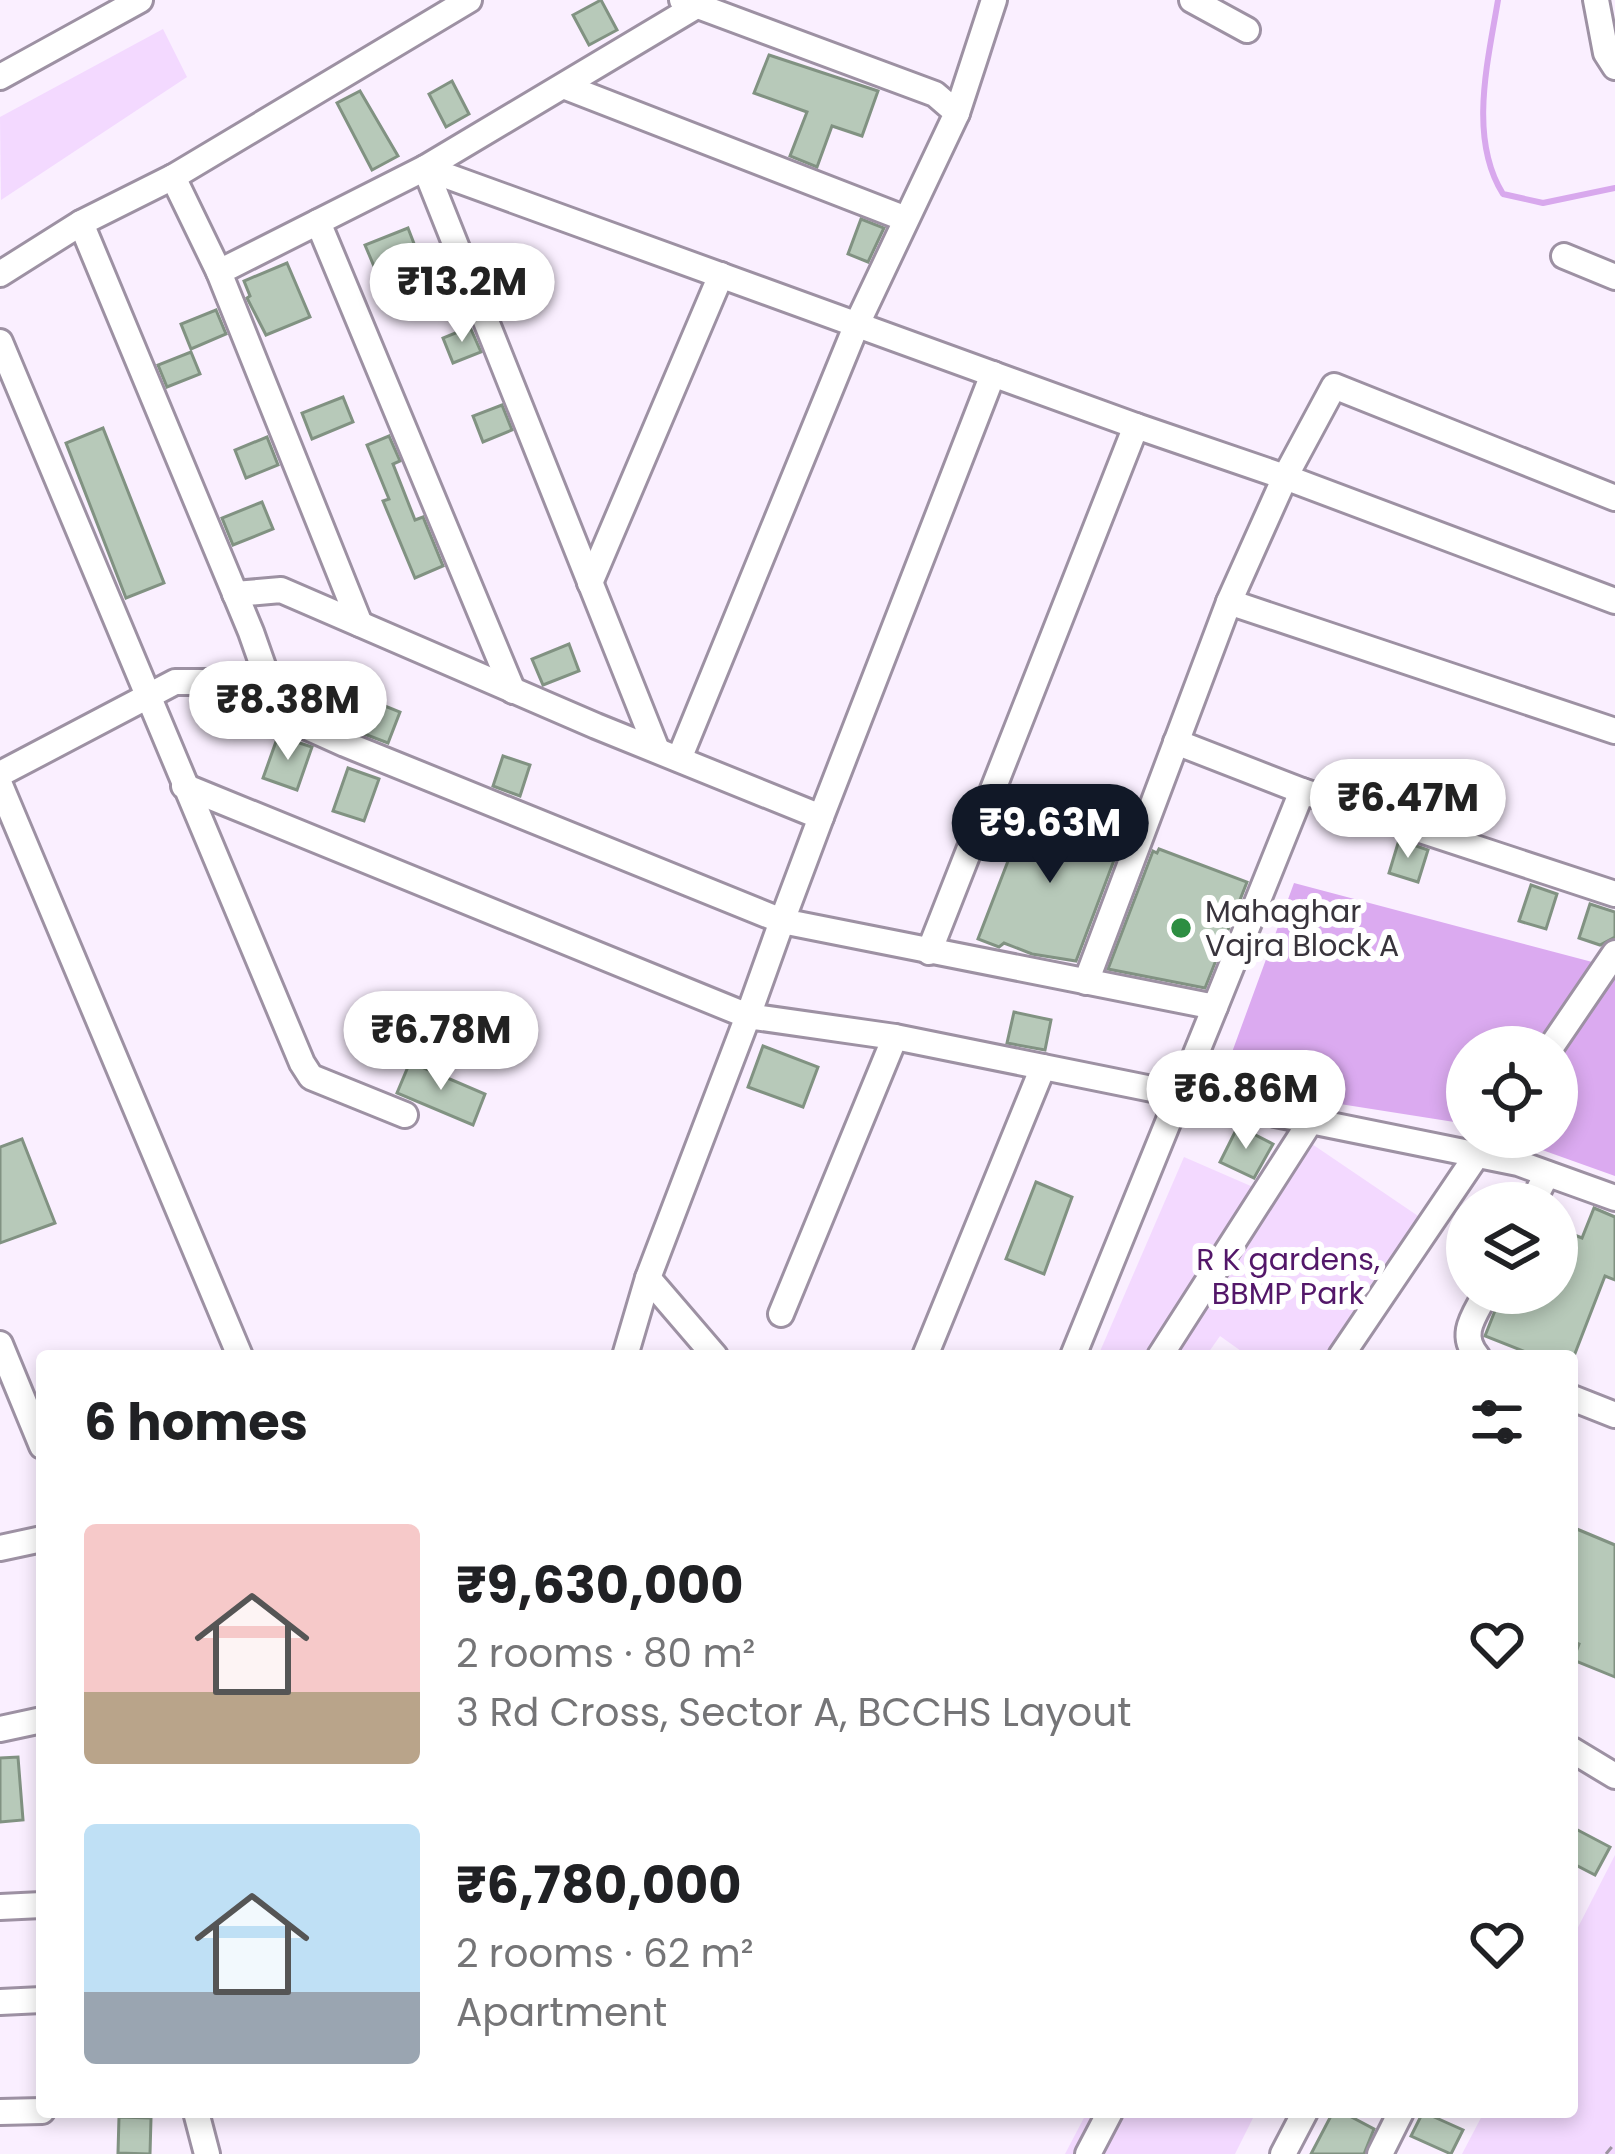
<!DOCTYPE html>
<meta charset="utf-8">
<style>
:root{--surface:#fff;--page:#f6f6f6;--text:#202124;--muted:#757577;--accent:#111827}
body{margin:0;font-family:Poppins,sans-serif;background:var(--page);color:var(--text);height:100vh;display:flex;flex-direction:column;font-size:45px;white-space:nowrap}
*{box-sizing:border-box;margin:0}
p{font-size:39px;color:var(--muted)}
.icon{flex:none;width:66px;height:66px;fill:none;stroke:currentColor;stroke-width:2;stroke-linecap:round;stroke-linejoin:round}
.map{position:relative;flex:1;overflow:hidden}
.details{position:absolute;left:36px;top:1350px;width:1542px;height:768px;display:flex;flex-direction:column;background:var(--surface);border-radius:12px;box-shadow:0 6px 18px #0003}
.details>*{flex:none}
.tools{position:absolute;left:1446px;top:1026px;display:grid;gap:24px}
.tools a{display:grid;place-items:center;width:132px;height:132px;border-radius:50%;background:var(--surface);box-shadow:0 6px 18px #0003;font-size:60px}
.price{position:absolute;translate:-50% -102px;padding:0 27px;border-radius:42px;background:#fff;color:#222;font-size:39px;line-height:78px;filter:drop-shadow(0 3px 6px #0008)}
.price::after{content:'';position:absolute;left:50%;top:72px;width:36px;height:27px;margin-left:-18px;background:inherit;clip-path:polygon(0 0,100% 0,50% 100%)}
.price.current{background:var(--accent);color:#fff}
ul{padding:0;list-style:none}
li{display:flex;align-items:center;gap:36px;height:300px;padding:0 48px}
li span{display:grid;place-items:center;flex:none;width:336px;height:240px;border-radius:12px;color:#555}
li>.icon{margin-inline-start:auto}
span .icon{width:144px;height:144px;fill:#fffc;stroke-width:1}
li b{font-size:51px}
h2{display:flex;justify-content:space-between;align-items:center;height:144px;padding:0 48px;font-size:51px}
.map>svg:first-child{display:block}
</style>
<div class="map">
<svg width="1615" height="2154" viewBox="0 0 1615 2154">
<rect width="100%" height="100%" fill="#faefff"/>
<g fill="#f3d9ff">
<path d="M163 29 187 77 1 200 0 117Z"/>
<path d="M1309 1142 1424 1220 1331 1356H1248L1220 1336 1206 1356H1098L1184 1157 1274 1196Z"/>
<path d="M1615 1855V2154H1462L1484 2112H1572V1939Z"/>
<path d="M1087 2112H1256L1235 2154H1065Z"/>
</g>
<path fill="#dbaaf0" d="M1294 883 1615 968V1176L1506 1137H1557V1047H1467V1124L1220 1085Z"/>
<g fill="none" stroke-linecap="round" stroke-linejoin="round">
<path stroke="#d8a8ed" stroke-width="6" d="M1498 0C1488 61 1468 138 1503 194L1543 203 1615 188"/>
</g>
<g fill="#b7c9b9" stroke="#819282" stroke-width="3">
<path d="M601 0 617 30 589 45 573 15Z"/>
<path d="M769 55 878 91 862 136 832 126 817 167 790 156 807 112 754 93Z"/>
<path d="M452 81 469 114 446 127 429 94Z"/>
<path d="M360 91 398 156 372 170 337 103Z"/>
<path d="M861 219 884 228 868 262 848 254Z"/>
<path d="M408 228 418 254 376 271 365 245Z"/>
<path d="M287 263 310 317 266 335 247 298 250 296 244 281Z"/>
<path d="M216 310 226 334 191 349 181 324Z"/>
<path d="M470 327 481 352 453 363 443 338Z"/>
<path d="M191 352 200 374 167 387 158 365Z"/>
<path d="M343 397 353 422 312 439 302 413Z"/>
<path d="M502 405 512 430 483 442 473 416Z"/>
<path d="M103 428 164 583 126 598 66 443Z"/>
<path d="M389 436 400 461 393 464 415 520 423 517 443 566 415 578 383 501 389 499 367 445Z"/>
<path d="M267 437 278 465 246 478 235 450Z"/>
<path d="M262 502 273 529 233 545 222 518Z"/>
<path d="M569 644 579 671 543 685 532 659Z"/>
<path d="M370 700 400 712 388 743 359 732Z"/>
<path d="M278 736 312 747 297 790 263 778Z"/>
<path d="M503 756 530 765 520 796 493 786Z"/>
<path d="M348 768 379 779 364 821 333 811Z"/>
<path d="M1030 804 1122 839 1076 961 1032 954 1004 943 999 947 978 939Z"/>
<path d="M1399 840 1428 850 1418 882 1389 873Z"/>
<path d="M1159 849 1247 882 1205 988 1108 969 1153 851 1157 853Z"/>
<path d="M1531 885 1557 894 1546 929 1519 921Z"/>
<path d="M1590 904 1615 912V937L1600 945 1579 938Z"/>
<path d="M1014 1012 1051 1020 1045 1050 1007 1043Z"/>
<path d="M763 1046 818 1067 803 1107 748 1087Z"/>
<path d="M410 1062 485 1094 473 1125 397 1093Z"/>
<path d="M1238 1126 1273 1144 1254 1178 1220 1162Z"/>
<path d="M22 1139 55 1223 0 1243V1147Z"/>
<path d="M1036 1182 1072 1197 1044 1274 1006 1259Z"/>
<path d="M1594 1208 1615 1217V1280L1605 1276 1574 1356H1536L1485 1336 1502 1293H1557V1228L1582 1238Z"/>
<path d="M1572 1527 1615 1545V1677L1573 1660 1579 1644 1572 1641Z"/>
<path d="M18 1757 23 1820 0 1822V1758Z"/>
<path d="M1572 1827 1610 1847 1595 1875 1572 1863Z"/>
<path d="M1333 2112H1342L1374 2129 1364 2154H1311Z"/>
<path d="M1423 2112 1463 2130 1451 2154 1411 2136Z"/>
<path d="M119 2117 151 2118 150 2154 118 2153Z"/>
</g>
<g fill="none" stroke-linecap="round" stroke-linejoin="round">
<defs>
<g id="minor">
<path d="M1192 0 1247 30"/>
<path d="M1596 0 1606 53 1615 67"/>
<path d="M0 77 140 0"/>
<path d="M566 87 906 219"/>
<path d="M957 113 994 0"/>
<path d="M173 177 219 272"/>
<path d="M318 222 513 691"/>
<path d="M81 223 251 632 270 686 266 708"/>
<path d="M1564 256 1615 277"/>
<path d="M0 274 81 223 173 177 469 0"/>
<path d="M0 342 302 1063 311 1077 405 1115"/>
<path d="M590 583 721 275"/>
<path d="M235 594 281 590 596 726 821 817 782 921 1215 1007 1302 791 1615 894"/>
<path d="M1229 602 1285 477 1615 601"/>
<path d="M360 624 219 272 425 168 1136 426"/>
<path d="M1176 742 1302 791"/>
<path d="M657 750 425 168 698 5"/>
<path d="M679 759 857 324 957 113 935 94 682 0"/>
<path d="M0 774 175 682H207L345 744 782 921 748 1016 184 786"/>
<path d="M0 785 240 1356"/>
<path d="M821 817 993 374"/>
<path d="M929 952 1136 426 1285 477 1334 386 1615 498"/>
<path d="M1086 982 1229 602 1615 731"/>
<path d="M1551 1047 1615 953"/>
<path d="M1532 1203 1547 1174"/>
<path d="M648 1278 715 1356"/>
<path d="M781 1314 895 1037"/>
<path d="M0 1344 42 1446"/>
<path d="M625 1356 648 1278 748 1016 895 1037 1518 1163 1615 1198"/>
<path d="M925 1356 1043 1067"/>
<path d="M1073 1356 1215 1007"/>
<path d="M1160 1356 1310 1122"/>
<path d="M1341 1356 1489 1137"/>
<path d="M1477 1356C1458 1334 1475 1315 1486 1293"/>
<path d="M1572 1398 1615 1415"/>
<path d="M0 1548 42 1539"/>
<path d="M0 1729 42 1720"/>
<path d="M1572 1750 1615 1776"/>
<path d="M0 1907 42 1905"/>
<path d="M0 2002 42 2000"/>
<path d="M0 2112 42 2111"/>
<path d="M196 2112 207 2154"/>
<path d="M1088 2154 1110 2112"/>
<path d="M1283 2154 1305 2112"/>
<path d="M1380 2154 1401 2112"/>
</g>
</defs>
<use href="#minor" stroke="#9d91a3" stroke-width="30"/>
<path stroke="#9c94a0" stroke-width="3" stroke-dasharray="9 6" stroke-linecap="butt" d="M1606 2154 1615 2143"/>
<use href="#minor" stroke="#fff" stroke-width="24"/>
</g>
<circle fill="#2d8e42" stroke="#fff" stroke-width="4.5" cx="1181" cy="928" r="12"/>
<g text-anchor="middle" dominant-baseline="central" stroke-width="12" stroke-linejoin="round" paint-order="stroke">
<g font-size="30" fill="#39343c" stroke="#fff" text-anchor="start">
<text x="1205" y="911">Mahaghar<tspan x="1205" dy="34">Vajra Block A</tspan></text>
</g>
<g font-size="30" fill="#531769" stroke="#fff">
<text x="1288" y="1259">R K gardens,<tspan x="1288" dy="34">BBMP Park</tspan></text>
</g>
</g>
</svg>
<div class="tools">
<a><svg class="icon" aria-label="locate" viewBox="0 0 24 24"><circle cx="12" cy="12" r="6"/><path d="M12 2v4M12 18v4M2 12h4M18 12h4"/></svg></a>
<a><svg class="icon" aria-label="layers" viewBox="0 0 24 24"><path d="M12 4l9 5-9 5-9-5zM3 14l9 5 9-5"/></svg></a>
</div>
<b class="price" style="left:462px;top:345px">₹13.2M</b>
<b class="price" style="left:288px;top:763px">₹8.38M</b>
<b class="price" style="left:1408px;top:861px">₹6.47M</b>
<b class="price current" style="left:1050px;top:886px">₹9.63M</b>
<b class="price" style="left:441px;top:1093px">₹6.78M</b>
<b class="price" style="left:1246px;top:1152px">₹6.86M</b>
<section class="details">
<h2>6 homes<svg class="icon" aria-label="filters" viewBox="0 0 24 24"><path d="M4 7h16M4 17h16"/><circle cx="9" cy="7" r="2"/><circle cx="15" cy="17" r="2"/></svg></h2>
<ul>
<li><span style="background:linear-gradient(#f6c9c9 70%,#b9a48a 0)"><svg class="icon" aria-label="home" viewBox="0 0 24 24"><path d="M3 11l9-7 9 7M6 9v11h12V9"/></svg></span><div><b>₹9,630,000</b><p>2 rooms · 80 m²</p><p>3 Rd Cross, Sector A, BCCHS Layout</p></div><svg class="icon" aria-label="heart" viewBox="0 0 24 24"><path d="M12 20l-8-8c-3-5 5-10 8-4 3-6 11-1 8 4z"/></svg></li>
<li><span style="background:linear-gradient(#bfe0f5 70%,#9aa5b1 0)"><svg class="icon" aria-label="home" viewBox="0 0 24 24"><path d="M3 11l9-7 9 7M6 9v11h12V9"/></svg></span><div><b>₹6,780,000</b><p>2 rooms · 62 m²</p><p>Apartment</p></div><svg class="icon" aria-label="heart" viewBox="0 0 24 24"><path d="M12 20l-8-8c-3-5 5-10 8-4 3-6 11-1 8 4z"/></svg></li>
</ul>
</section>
</div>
